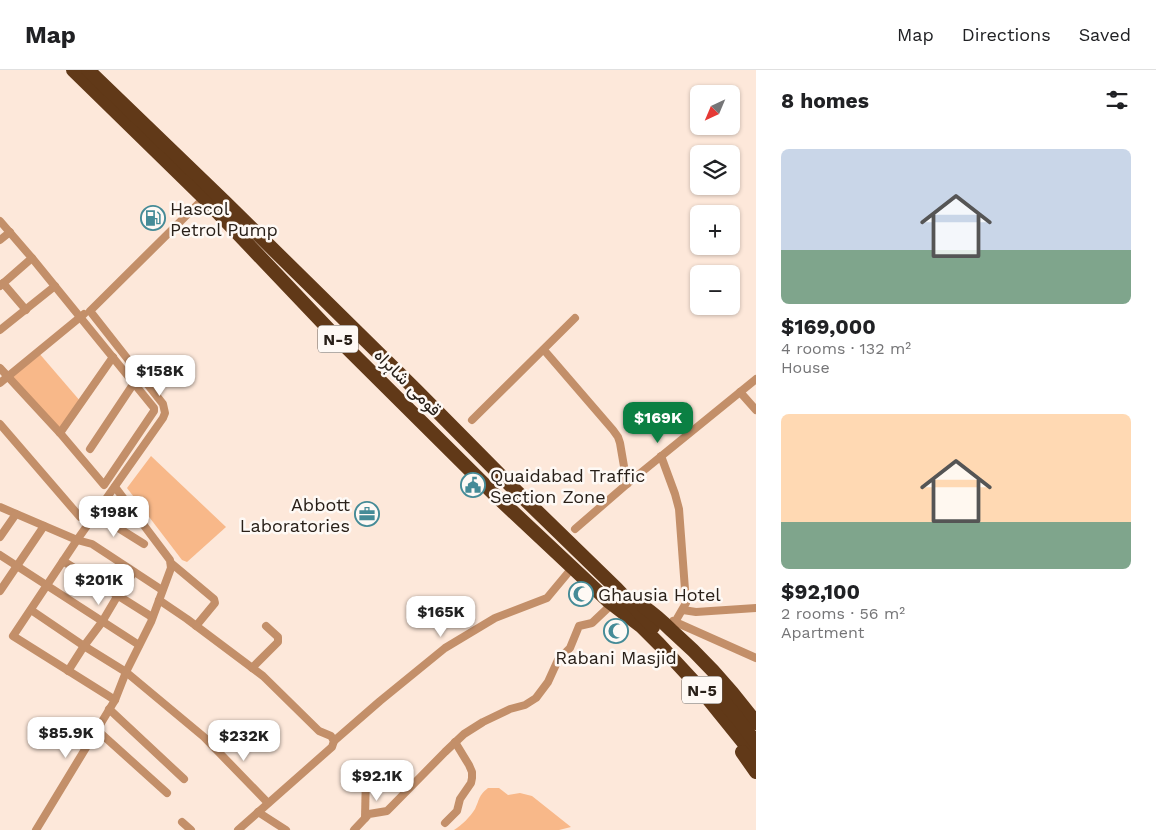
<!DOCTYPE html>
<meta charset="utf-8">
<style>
:root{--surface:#fff;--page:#f2f2f2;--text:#202124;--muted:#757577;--line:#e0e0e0;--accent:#0b8043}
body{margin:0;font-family:"Work Sans",Vazirmatn,sans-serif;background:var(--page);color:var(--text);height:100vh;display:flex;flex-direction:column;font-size:19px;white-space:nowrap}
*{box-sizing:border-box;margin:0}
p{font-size:16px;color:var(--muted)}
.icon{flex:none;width:28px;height:28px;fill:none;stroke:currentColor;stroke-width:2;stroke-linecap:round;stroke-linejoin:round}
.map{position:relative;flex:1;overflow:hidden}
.details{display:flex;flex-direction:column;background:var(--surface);width:400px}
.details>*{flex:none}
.needle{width:32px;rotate:224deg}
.tools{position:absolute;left:690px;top:15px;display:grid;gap:10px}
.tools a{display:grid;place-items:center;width:50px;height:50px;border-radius:8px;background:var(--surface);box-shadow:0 1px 4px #0004;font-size:25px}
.price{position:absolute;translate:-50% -42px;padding:0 11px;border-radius:10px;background:#fff;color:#222;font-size:16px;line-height:32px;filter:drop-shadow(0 1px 2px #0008)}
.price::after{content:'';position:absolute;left:50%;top:30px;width:15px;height:11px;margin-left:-8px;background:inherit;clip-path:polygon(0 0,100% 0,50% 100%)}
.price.active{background:var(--accent);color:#fff}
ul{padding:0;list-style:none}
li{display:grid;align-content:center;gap:10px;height:265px;padding:0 25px}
li span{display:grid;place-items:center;height:155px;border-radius:8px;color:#555}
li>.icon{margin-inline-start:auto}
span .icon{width:90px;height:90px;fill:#fffc;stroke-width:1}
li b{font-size:21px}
h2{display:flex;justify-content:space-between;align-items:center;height:60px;padding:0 25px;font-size:21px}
header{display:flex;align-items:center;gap:30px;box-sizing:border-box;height:70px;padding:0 25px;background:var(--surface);border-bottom:1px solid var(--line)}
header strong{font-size:24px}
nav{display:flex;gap:28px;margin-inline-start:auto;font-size:18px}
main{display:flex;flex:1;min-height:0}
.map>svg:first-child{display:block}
</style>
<header>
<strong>Map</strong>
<nav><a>Map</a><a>Directions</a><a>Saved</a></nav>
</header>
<main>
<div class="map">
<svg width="756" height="760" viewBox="0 0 756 760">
<rect width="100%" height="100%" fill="#fde8da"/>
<g fill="#f8b889">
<path d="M38 282 81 332 60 363 8 307Z"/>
<path d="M151 386 226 457 187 492 182 490 127 418Z"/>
<path d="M488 718H499L508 725 520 723 532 726 571 757 559 760H454C462 755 470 747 475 739 480 729 478 726 488 718Z"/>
</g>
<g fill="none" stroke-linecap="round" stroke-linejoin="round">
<g stroke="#c38f69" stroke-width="8">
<path d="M0 151 32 188 0 216"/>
<path d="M0 170 10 162"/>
<path d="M3 213 26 240"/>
<path d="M0 260 55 216"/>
<path d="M544 280 613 360 618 367 620 373 627 414"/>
<path d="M0 298 60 363 104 415 154 341V338L32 188"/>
<path d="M0 313 84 244"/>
<path d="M740 322 756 340"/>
<path d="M472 350 575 248"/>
<path d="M0 354 80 447"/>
<path d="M60 363 113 287"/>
<path d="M90 379 134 313"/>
<path d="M661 386 675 424 679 439 686 533 675 552"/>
<path d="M0 437 77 470 92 474 162 520"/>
<path d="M96 444 144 474"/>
<path d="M575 459 627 414 756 309"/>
<path d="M0 467 16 444"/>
<path d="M0 485 139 575"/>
<path d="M63 491 152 547"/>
<path d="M171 493 214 529 215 533 196 556"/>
<path d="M0 521 44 456"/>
<path d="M159 530 187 549 263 606 319 661 331 666 334 671 332 677 238 760"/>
<path d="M31 540 84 576 126 602 204 667 268 733"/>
<path d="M683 540 696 542 756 538"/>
<path d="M673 551 756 588"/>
<path d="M252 598 278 572V567L266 556"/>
<path d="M68 601 84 576 102 552 118 525 134 502"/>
<path d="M115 630 13 566 77 470 163 348 165 343 163 334 90 241 204 128"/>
<path d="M109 639 184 709"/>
<path d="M97 660 167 723"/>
<path d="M334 671 380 631 445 578 495 548 547 528 572 498"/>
<path d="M258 742 286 760"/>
<path d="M365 748 366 703"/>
<path d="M182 752 191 760"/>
<path d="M445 753 457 741 460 729 471 713 472 708V702L469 695 455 672"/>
<path d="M36 760 115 630 126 602 151 552 171 498 170 490 115 417"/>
<path d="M354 760 369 744 387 741 393 735 445 682 464 664 483 652 510 639 525 635 536 628 548 612 558 590 570 578 579 556 592 553 611 535"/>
</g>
<g stroke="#613918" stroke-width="14">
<path d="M73 0 204 128 338 269 495 425 608 531 642 557 659 574 697 615 756 688"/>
<path d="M88 0 225 132 416 320 509 414 617 519 653 557"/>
<path d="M644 537C654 544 663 552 671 560 703 588 731 619 756 653"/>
<path d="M708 613 738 649 756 673"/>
<path d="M742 682 756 702"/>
</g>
</g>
<defs>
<symbol id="fuel-ring" viewBox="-11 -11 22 22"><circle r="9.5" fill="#fef9f5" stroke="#458b97" stroke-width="1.5"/><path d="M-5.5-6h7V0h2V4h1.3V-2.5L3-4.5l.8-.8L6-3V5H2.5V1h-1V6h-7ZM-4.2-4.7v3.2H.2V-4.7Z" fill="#458b97"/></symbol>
<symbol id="civic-ring" viewBox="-11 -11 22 22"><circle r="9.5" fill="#fef9f5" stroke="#458b97" stroke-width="1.5"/><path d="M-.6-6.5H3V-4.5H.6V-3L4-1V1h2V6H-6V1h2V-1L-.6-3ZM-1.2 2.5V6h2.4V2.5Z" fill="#458b97"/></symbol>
<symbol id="office-ring" viewBox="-11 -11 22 22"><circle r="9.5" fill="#fef9f5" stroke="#458b97" stroke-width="1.5"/><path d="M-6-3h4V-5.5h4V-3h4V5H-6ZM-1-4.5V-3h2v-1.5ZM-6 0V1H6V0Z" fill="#458b97"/></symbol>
<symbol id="mosque-ring" viewBox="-11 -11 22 22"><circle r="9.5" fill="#fef9f5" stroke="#458b97" stroke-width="1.5"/><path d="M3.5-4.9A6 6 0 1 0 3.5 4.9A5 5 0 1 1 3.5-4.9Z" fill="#458b97"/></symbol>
</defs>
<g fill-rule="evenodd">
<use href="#fuel-ring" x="139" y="134" width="28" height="28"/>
<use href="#civic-ring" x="459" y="401" width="28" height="28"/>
<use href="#office-ring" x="353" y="430" width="28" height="28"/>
<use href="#mosque-ring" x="567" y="510" width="28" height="28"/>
<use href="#mosque-ring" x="602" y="547" width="28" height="28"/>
</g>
<g text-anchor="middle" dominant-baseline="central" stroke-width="5" stroke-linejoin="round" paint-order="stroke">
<g fill="#fef9f5" stroke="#69615b" stroke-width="1">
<rect x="318" y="255.5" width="40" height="27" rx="4"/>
<rect x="682" y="606.5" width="40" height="27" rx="4"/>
</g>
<g font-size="16" font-weight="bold" fill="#292019">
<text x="338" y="269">N-5</text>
<text x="702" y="620">N-5</text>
</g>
<g font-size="18" fill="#292019" stroke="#fef9f5" text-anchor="start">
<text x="170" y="138">Hascol<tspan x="170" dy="21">Petrol Pump</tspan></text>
<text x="490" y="405">Quaidabad Traffic<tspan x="490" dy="21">Section Zone</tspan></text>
<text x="350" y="434" text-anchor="end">Abbott<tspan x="350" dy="21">Laboratories</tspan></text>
<text x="598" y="524">Ghausia Hotel</text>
<text x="616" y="587" text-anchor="middle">Rabani Masjid</text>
</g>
<g font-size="18" fill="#292019" stroke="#fef9f5">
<text transform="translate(408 312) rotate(45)">قومی شاہراہ</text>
</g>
</g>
</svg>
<div class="tools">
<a><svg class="needle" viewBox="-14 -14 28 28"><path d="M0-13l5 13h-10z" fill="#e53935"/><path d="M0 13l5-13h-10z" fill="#757577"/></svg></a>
<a><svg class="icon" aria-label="layers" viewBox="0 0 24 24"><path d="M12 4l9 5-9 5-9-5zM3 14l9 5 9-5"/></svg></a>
<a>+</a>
<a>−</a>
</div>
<b class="price" style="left:160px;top:327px">$158K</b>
<b class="price active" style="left:658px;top:374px">$169K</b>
<b class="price" style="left:114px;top:468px">$198K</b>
<b class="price" style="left:99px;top:536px">$201K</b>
<b class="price" style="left:441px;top:568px">$165K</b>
<b class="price" style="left:66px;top:689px">$85.9K</b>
<b class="price" style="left:244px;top:692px">$232K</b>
<b class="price" style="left:377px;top:732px">$92.1K</b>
</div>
<section class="details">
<h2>8 homes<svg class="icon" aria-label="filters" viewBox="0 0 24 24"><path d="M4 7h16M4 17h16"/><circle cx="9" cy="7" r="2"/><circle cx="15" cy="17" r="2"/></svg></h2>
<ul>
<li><span style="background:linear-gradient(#c9d6e8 65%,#7fa58c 0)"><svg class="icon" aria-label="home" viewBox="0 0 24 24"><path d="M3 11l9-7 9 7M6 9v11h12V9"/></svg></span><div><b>$169,000</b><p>4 rooms · 132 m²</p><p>House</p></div></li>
<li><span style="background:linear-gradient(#ffd9b3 70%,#7fa58c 0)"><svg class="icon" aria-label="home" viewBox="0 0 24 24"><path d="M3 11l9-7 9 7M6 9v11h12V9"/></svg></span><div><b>$92,100</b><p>2 rooms · 56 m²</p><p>Apartment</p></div></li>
</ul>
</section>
</main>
